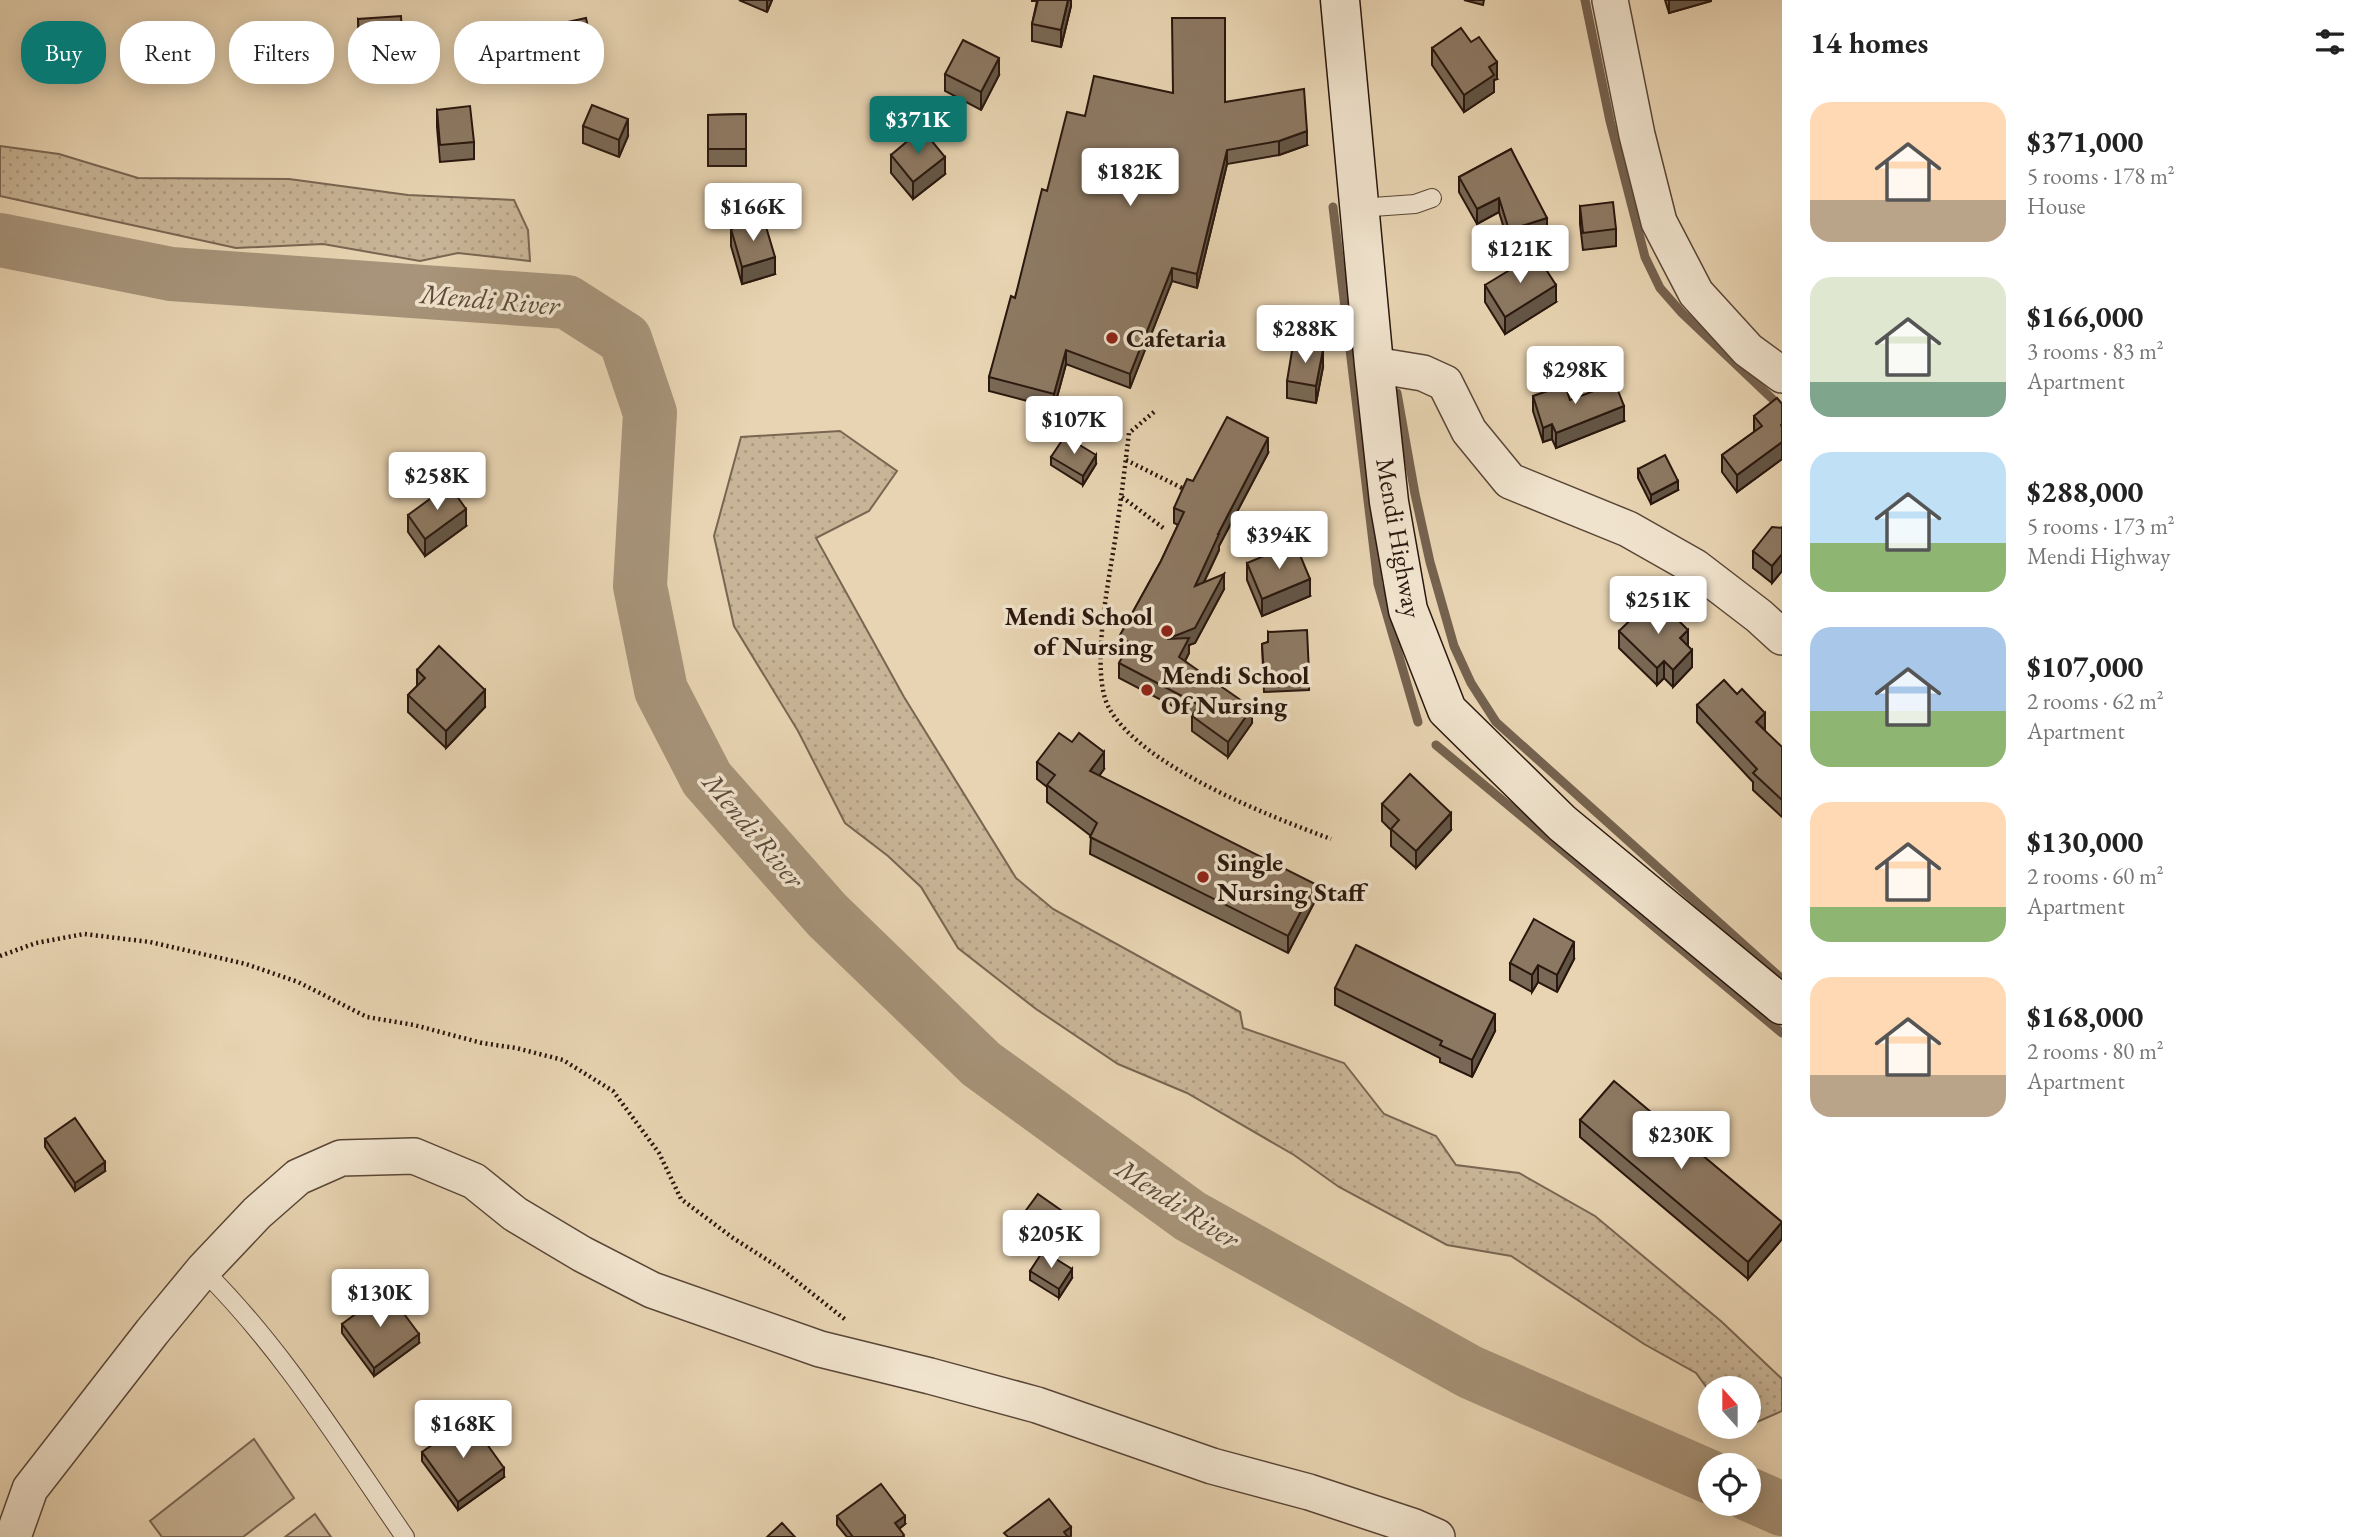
<!DOCTYPE html>
<meta charset="utf-8">
<style>
:root{--surface:#fff;--page:#f6f6f6;--text:#222;--muted:#767676;--accent:#0f766e}
body{margin:0;font-family:"EB Garamond",serif;background:var(--page);color:var(--text);height:100vh;display:flex;flex-direction:column;font-size:26px;white-space:nowrap}
*{box-sizing:border-box;margin:0}
p{font-size:23px;color:var(--muted)}
.icon{flex:none;width:38px;height:38px;fill:none;stroke:currentColor;stroke-width:2;stroke-linecap:round;stroke-linejoin:round}
.map{position:relative;flex:1;overflow:hidden}
.panel{display:flex;flex-direction:column;background:var(--surface);width:595px}
.panel>*{flex:none}
.banner{position:absolute;left:21px;top:21px;width:665px;height:63px;display:flex;gap:14px}
.needle{width:46px;rotate:339deg}
.controls{position:absolute;left:1698px;top:1376px;display:grid;gap:14px}
.controls a{display:grid;place-items:center;width:63px;height:63px;border-radius:50%;background:var(--surface);box-shadow:0 4px 18px #0003;font-size:35px}
.price{position:absolute;translate:-50% -60px;padding:0 16px;border-radius:7px;background:#fff;color:#222;font-size:23px;line-height:46px;filter:drop-shadow(0 2px 4px #0008)}
.price::after{content:'';position:absolute;left:50%;top:42px;width:21px;height:16px;margin-left:-10px;background:inherit;clip-path:polygon(0 0,100% 0,50% 100%)}
.price.selected{background:var(--accent);color:#fff}
ul{padding:0;list-style:none}
li{display:flex;align-items:center;gap:21px;height:175px;padding:0 28px}
li span{display:grid;place-items:center;flex:none;width:196px;height:140px;border-radius:21px;color:#555}
li>.icon{margin-inline-start:auto}
span .icon{width:84px;height:84px;fill:#fffc;stroke-width:1}
li b{font-size:30px}
h2{display:flex;justify-content:space-between;align-items:center;height:84px;padding:0 28px;font-size:30px}
.pill{padding:0 24px;border-radius:28px;background:var(--surface);box-shadow:0 4px 18px #0003;font-size:24px;line-height:63px}
.pill.selected{background:var(--accent);color:#fff}
main{display:flex;flex:1;min-height:0}
.map>svg:first-child{display:block}
</style>
<main>
<div class="map">
<svg width="1782" height="1537" viewBox="0 0 1782 1537">
<defs>
<pattern id="grass-dots" width="8" height="8" patternUnits="userSpaceOnUse" patternTransform="scale(1.75)"><rect width="8" height="8" fill="#c8b496"/><path d="M2 2h.1M6 6h.1" fill="none" stroke="#ac9a80" stroke-width="1.8" stroke-linecap="round"/></pattern>
</defs>
<rect width="100%" height="100%" fill="#e8d4b2"/>
<filter id="stains"><feTurbulence type="fractalNoise" baseFrequency=".00286" numOctaves="4"/><feColorMatrix values="0 0 0 0 .2 0 0 0 0 .09 0 0 0 0 .02 0 0 0 .5 -.17"/></filter>
<radialGradient id="worn" r=".72"><stop offset=".6" stop-color="#630" stop-opacity="0"/><stop offset="1" stop-color="#630" stop-opacity=".3"/></radialGradient>
<g fill="url(#grass-dots)" stroke="#796652" stroke-width="2">
<path d="M0 146 59 154 138 178 289 179 408 195 514 200 528 230 530 261 458 253 420 261 323 244 236 248 0 196Z"/>
<path d="M840 431 897 471 869 511 816 538 904 697 1016 878 1053 909 1240 1012 1243 1028 1344 1063 1384 1114 1436 1136 1456 1165 1519 1173 1595 1216 1722 1322 1782 1379V1411L1748 1426V1388H1710V1392L1696 1373 1644 1344 1511 1256 1447 1245 1339 1187 1294 1155 1187 1093 1118 1064 1036 1009 958 948 921 887 888 856 845 823 798 731 734 626 714 536 741 437Z"/>
</g>
<g fill="#c8b496" stroke="#796652" stroke-width="2">
<path d="M254 1439 294 1498 243 1537H162L150 1521Z"/>
<path d="M315 1514 331 1537H285Z"/>
</g>
<g fill="none" stroke-linecap="round" stroke-linejoin="round">
<g stroke="#75624f" stroke-width="9">
<path d="M1585 0 1610 121 1645 257 1660 288 1682 313 1782 408"/>
<path d="M1333 207 1378 584 1418 722"/>
<path d="M1397 393 1415 494 1430 562 1454 646 1471 683 1496 722 1782 979"/>
<path d="M1436 745 1782 1033"/>
</g>
<g stroke="#a7947a" stroke-width="54">
<path d="M0 240 171 274 567 302 625 339 650 413 640 586 661 690 707 779 827 915 981 1064 1190 1216 1470 1372 1710 1477"/>
<path d="M1748 1494 1782 1509"/>
</g>
<defs>
<g id="lane">
<path d="M1359 208 1415 204 1432 198"/>
<path d="M203 1270C283 1349 342 1446 405 1537"/>
</g>
<g id="street">
<path d="M1610 0 1637 135 1659 222 1696 293 1748 350 1782 375"/>
<path d="M1374 365 1423 373 1445 383 1469 431 1510 481 1628 529 1695 567 1759 616 1782 637"/>
<path d="M13 1537 30 1489 152 1332 204 1269 257 1213 298 1177 341 1158 414 1156 474 1181 515 1214 582 1254 652 1290 820 1349 930 1376 1037 1405 1212 1466 1309 1492 1412 1526 1437 1537"/>
</g>
<path id="secondary" d="M1340 0 1374 365 1389 502 1408 610 1447 710 1562 823 1782 1005"/>
</defs>
<use href="#lane" stroke="#5a4637" stroke-width="20"/>
<use href="#street" stroke="#5a4637" stroke-width="38"/>
<use href="#secondary" stroke="#2a170e" stroke-width="41"/>
<g stroke="#2a170e" stroke-width="4.5" stroke-dasharray="2 3.5" stroke-linecap="butt">
<path d="M1154 412 1129 433C1125 466 1121 500 1116 534 1110 575 1089 671 1109 708 1142 767 1269 816 1331 839"/>
<path d="M1126 460 1188 491"/>
<path d="M1122 497 1166 530"/>
<path d="M0 956 36 943 84 934 150 942 246 964 298 982 367 1017 414 1025 482 1043 516 1048 563 1060 613 1091 659 1153 681 1199 733 1238 780 1268 847 1321"/>
</g>
<use href="#lane" stroke="#f0e3cd" stroke-width="18"/>
<use href="#street" stroke="#f0e3cd" stroke-width="35"/>
<use href="#secondary" stroke="#f0e3cd" stroke-width="38"/>
</g>
<g fill="#796855" stroke="#2a170e" stroke-width="2">
<path d="M739 0H772L767 12Z"/>
<path d="M1032 0H1071V6L1061 47 1032 41V24L1037 1H1032Z"/>
<path d="M1464 0H1484L1483 5Z"/>
<path d="M1665 0H1711V1L1669 13Z"/>
<path d="M358 19 403 51V68L360 71Z"/>
<path d="M554 25 593 69 561 76 554 42Z"/>
<path d="M1432 48 1497 79 1494 80V92L1464 112 1432 65Z"/>
<path d="M945 74 999 75 981 110 945 91Z"/>
<path d="M1172 93 1225 102 1307 145 1279 155 1227 164 1197 288 1172 281 1130 388 1066 364 1054 408 989 391V377L1015 298 1047 191 1085 116Z"/>
<path d="M437 110 474 142V159L440 162 437 127Z"/>
<path d="M746 114V166H708V115Z"/>
<path d="M583 126 628 136 619 157 583 143Z"/>
<path d="M1511 149 1547 232 1509 245 1499 212 1477 224 1459 192V177Z"/>
<path d="M891 155 945 174 913 199 891 173Z"/>
<path d="M1580 206 1616 229V246L1583 250 1580 224Z"/>
<path d="M731 229 775 274 742 284 731 246Z"/>
<path d="M1485 285 1556 302 1505 334 1485 302Z"/>
<path d="M1323 367 1316 403 1287 398V381Z"/>
<path d="M1533 396 1570 400 1624 421 1556 448 1552 439 1543 442 1533 411Z"/>
<path d="M1782 404V459L1737 492 1722 472V455L1754 432V416Z"/>
<path d="M1268 453 1219 546V550L1204 582 1224 589 1195 643 1189 645V653L1185 661 1252 723 1228 757 1192 731V716L1119 678V663L1124 655 1119 653V637L1161 561 1178 525 1174 523V508L1193 481Z"/>
<path d="M1051 457 1096 464 1083 485 1051 465Z"/>
<path d="M1638 469 1678 490 1651 504 1638 478Z"/>
<path d="M408 515 466 526 425 556 408 532Z"/>
<path d="M1782 527V571L1772 583 1753 568V551Z"/>
<path d="M1247 563 1310 596 1262 616 1247 580Z"/>
<path d="M1619 631 1688 646 1692 667 1673 687 1664 678 1657 685 1619 648Z"/>
<path d="M1268 632 1309 673V690L1264 692 1262 644 1268 642Z"/>
<path d="M417 670 485 707 446 748 408 712V695L417 686Z"/>
<path d="M1697 705 1782 747V817L1753 790V782L1697 722Z"/>
<path d="M1037 762 1104 769 1099 776 1315 901 1288 953 1090 854 1091 836 1047 802V787L1037 779Z"/>
<path d="M1382 804 1451 830 1416 868 1391 846V830L1382 821Z"/>
<path d="M1574 959 1557 992 1538 982 1532 992 1510 980V963Z"/>
<path d="M1335 988 1495 1031 1472 1077 1440 1062V1058L1335 1005Z"/>
<path d="M1580 1120 1782 1239 1748 1279 1580 1137Z"/>
<path d="M45 1139 105 1171 75 1191 45 1147Z"/>
<path d="M1024 1213 1065 1221 1051 1242 1024 1222Z"/>
<path d="M1030 1271 1072 1278 1059 1298 1030 1280Z"/>
<path d="M342 1324 419 1343 374 1376 342 1333Z"/>
<path d="M422 1452 504 1477 458 1510 422 1461Z"/>
<path d="M837 1516 905 1524 899 1529 904 1537H847L837 1525Z"/>
</g>
<g fill="#635545" stroke="#2a170e" stroke-width="2">
<path d="M767 0H772L767 12Z"/>
<path d="M1068 0H1071V6L1061 47V30Z"/>
<path d="M1669 0H1711V1L1669 13Z"/>
<path d="M593 52V69L561 76V59Z"/>
<path d="M999 58V75L981 110V92Z"/>
<path d="M1497 62V79L1494 80V92L1464 112V95L1489 67Z"/>
<path d="M628 119V136L619 157V140Z"/>
<path d="M1307 131V145L1279 155V141Z"/>
<path d="M1227 150V164L1197 288V274Z"/>
<path d="M945 157V174L913 199V182Z"/>
<path d="M1499 198V212L1477 224V209Z"/>
<path d="M1547 218V232L1509 245V230Z"/>
<path d="M775 257V274L742 284V267Z"/>
<path d="M1172 268V281L1130 388V374Z"/>
<path d="M1556 285V302L1505 334V317Z"/>
<path d="M1066 350V364L1054 408V394Z"/>
<path d="M1323 350V367L1316 403V386Z"/>
<path d="M1624 406V421L1556 448V433Z"/>
<path d="M1552 424V439L1543 442V428Z"/>
<path d="M1268 438V453L1219 546V550L1195 601V586L1218 534Z"/>
<path d="M1782 442V459L1737 492V475Z"/>
<path d="M1096 455V464L1083 485V476Z"/>
<path d="M1678 481V490L1651 504V495Z"/>
<path d="M466 509V526L425 556V539Z"/>
<path d="M1782 554V571L1772 583V566Z"/>
<path d="M1224 574V589L1195 643 1189 645V653L1179 672V657L1167 639Z"/>
<path d="M1310 579V596L1262 616V599Z"/>
<path d="M1688 630V647L1680 638Z"/>
<path d="M1692 650V667L1673 687V670Z"/>
<path d="M1664 661V678L1657 685V668Z"/>
<path d="M485 690V707L446 748V731Z"/>
<path d="M1252 708V723L1228 757V742Z"/>
<path d="M1765 713V730L1756 722Z"/>
<path d="M1104 752V769L1090 788V771Z"/>
<path d="M1451 813V830L1416 868V851Z"/>
<path d="M1315 884V901L1288 953V936Z"/>
<path d="M1574 942V959L1557 992V975Z"/>
<path d="M1538 965V982L1532 992V975Z"/>
<path d="M1495 1014V1031L1472 1077V1060Z"/>
<path d="M105 1162V1171L75 1191V1183Z"/>
<path d="M1065 1213V1221L1051 1242V1233Z"/>
<path d="M1782 1222V1239L1748 1279V1262Z"/>
<path d="M1072 1269V1278L1059 1298V1289Z"/>
<path d="M419 1334V1343L374 1376V1368Z"/>
<path d="M504 1468V1477L458 1510V1502Z"/>
<path d="M905 1516V1524L895 1532V1523Z"/>
<path d="M1071 1527V1536L1069 1537H1064V1532Z"/>
</g>
<g fill="#8d7963" stroke="#2a170e" stroke-width="2">
<path d="M1038 0H1068L1061 30 1032 24Z"/>
<path d="M401 16 403 51 360 54 358 19Z"/>
<path d="M586 18 593 52 561 59 554 25Z"/>
<path d="M1172 18H1225V102L1304 89 1307 131 1279 141 1227 150 1197 274 1172 268 1130 374 1066 350 1054 394 989 377 1011 296 1015 298 1042 189 1047 191 1067 112 1085 116 1094 76 1173 93Z"/>
<path d="M1461 28 1471 42 1479 37 1497 62 1489 67 1494 75 1464 95 1432 48Z"/>
<path d="M963 40 999 58 981 92 945 74Z"/>
<path d="M592 105 628 119 619 140 583 126Z"/>
<path d="M470 106 474 142 440 145 437 110Z"/>
<path d="M746 114V149H708V115Z"/>
<path d="M922 129 945 157 913 182 891 155Z"/>
<path d="M1511 149 1547 218 1509 230 1499 198 1477 209 1459 177Z"/>
<path d="M1613 202 1616 229 1583 233 1580 206Z"/>
<path d="M764 220 775 257 742 267 731 229Z"/>
<path d="M1536 254 1556 285 1505 317 1485 285Z"/>
<path d="M1293 345 1323 350 1316 386 1287 381Z"/>
<path d="M1615 383 1624 406 1556 433 1552 424 1543 428 1533 396 1565 385 1570 400Z"/>
<path d="M1777 398 1782 404V424L1781 425 1782 427V442L1737 475 1722 455 1762 426 1754 416Z"/>
<path d="M1227 417 1268 438 1218 534H1219L1195 586 1224 574 1195 628 1167 639 1189 638 1179 657 1252 708 1228 742 1192 716 1199 705 1119 663 1130 643 1119 637 1161 561 1184 512 1174 508 1187 479 1193 481Z"/>
<path d="M1065 436 1096 455 1083 476 1051 457Z"/>
<path d="M1665 455 1678 481 1651 495 1638 469Z"/>
<path d="M449 485 466 509 425 539 408 515Z"/>
<path d="M1772 527 1782 528V554L1772 566 1753 551Z"/>
<path d="M1295 543 1310 579 1262 599 1247 563Z"/>
<path d="M1648 603 1657 611 1663 605 1688 630 1680 638 1692 650 1673 670 1664 661 1657 668 1619 631Z"/>
<path d="M1307 630 1309 673 1264 675 1262 644 1268 642V632Z"/>
<path d="M439 646 485 690 446 731 408 695 425 678 417 670Z"/>
<path d="M1724 680 1737 694 1742 689 1765 713 1756 722 1782 747V800L1753 773 1757 769 1697 705Z"/>
<path d="M1059 733 1072 742 1079 733 1104 752 1090 771 1315 884 1288 936 1090 837 1097 823 1047 785 1055 775 1037 762Z"/>
<path d="M1410 774 1451 813 1416 851 1391 829 1399 820 1382 804Z"/>
<path d="M1534 919 1574 942 1557 975 1538 965 1532 975 1510 963Z"/>
<path d="M1356 945 1495 1014 1472 1060 1440 1045 1442 1041 1335 988Z"/>
<path d="M1614 1081 1782 1222 1748 1262 1580 1120Z"/>
<path d="M75 1118 105 1162 75 1183 45 1139Z"/>
<path d="M1038 1194 1065 1213 1051 1233 1024 1213Z"/>
<path d="M1043 1251 1072 1269 1059 1289 1030 1271Z"/>
<path d="M387 1291 419 1334 374 1368 342 1324Z"/>
<path d="M469 1419 504 1468 458 1502 422 1452Z"/>
<path d="M881 1484 905 1516 895 1523 904 1535 902 1537H853L837 1516Z"/>
<path d="M1049 1499 1071 1527 1064 1532 1068 1537H1008L1004 1533Z"/>
<path d="M782 1523 795 1537H767Z"/>
</g>
<g fill="#8f2418" stroke="#f0e3cd" stroke-width="2.5">
<circle cx="1112" cy="338" r="7"/>
<circle cx="1167" cy="631" r="7"/>
<circle cx="1147" cy="690" r="7"/>
<circle cx="1203" cy="877" r="7"/>
</g>
<g text-anchor="middle" dominant-baseline="central" stroke-width="7" stroke-linejoin="round" paint-order="stroke">
<g font-size="26" font-weight="bold" fill="#2a170e" stroke="#f0e3cd" text-anchor="start">
<text x="1126" y="338">Cafetaria</text>
<text x="1153" y="616" text-anchor="end">Mendi School<tspan x="1153" dy="30">of Nursing</tspan></text>
<text x="1161" y="675">Mendi School<tspan x="1161" dy="30">Of Nursing</tspan></text>
<text x="1217" y="862">Single<tspan x="1217" dy="30">Nursing Staff</tspan></text>
</g>
<g font-size="26" fill="#2a170e" stroke="#f0e3cd">
<text transform="translate(1399 538) rotate(80)">Mendi Highway</text>
</g>
<g font-size="28" font-style="italic" fill="#5c4939" stroke="#f0e3cd">
<text transform="translate(490 299) rotate(5)">Mendi River</text>
<text transform="translate(754 830) rotate(50)">Mendi River</text>
<text transform="translate(1178 1203) rotate(33)">Mendi River</text>
</g>
</g>
<rect width="100%" height="100%" filter="url(#stains)"/>
<rect width="100%" height="100%" fill="url(#worn)"/>
</svg>
<div class="controls">
<a><svg class="needle" viewBox="-14 -14 28 28"><path d="M0-13l5 13h-10z" fill="#e53935"/><path d="M0 13l5-13h-10z" fill="#767676"/></svg></a>
<a><svg class="icon" aria-label="locate" viewBox="0 0 24 24"><circle cx="12" cy="12" r="6"/><path d="M12 2v4M12 18v4M2 12h4M18 12h4"/></svg></a>
</div>
<b class="price selected" style="left:918px;top:156px">$371K</b>
<b class="price" style="left:1130px;top:208px">$182K</b>
<b class="price" style="left:753px;top:243px">$166K</b>
<b class="price" style="left:1520px;top:285px">$121K</b>
<b class="price" style="left:1305px;top:365px">$288K</b>
<b class="price" style="left:1575px;top:406px">$298K</b>
<b class="price" style="left:1074px;top:456px">$107K</b>
<b class="price" style="left:437px;top:512px">$258K</b>
<b class="price" style="left:1279px;top:571px">$394K</b>
<b class="price" style="left:1658px;top:636px">$251K</b>
<b class="price" style="left:1681px;top:1171px">$230K</b>
<b class="price" style="left:1051px;top:1270px">$205K</b>
<b class="price" style="left:380px;top:1329px">$130K</b>
<b class="price" style="left:463px;top:1460px">$168K</b>
<div class="banner">
<a class="pill selected">Buy</a>
<a class="pill">Rent</a>
<a class="pill">Filters</a>
<a class="pill">New</a>
<a class="pill">Apartment</a>
</div>
</div>
<section class="panel">
<h2>14 homes<svg class="icon" aria-label="filters" viewBox="0 0 24 24"><path d="M4 7h16M4 17h16"/><circle cx="9" cy="7" r="2"/><circle cx="15" cy="17" r="2"/></svg></h2>
<ul>
<li><span style="background:linear-gradient(#ffd9b3 70%,#b9a48a 0)"><svg class="icon" aria-label="home" viewBox="0 0 24 24"><path d="M3 11l9-7 9 7M6 9v11h12V9"/></svg></span><div><b>$371,000</b><p>5 rooms · 178 m²</p><p>House</p></div></li>
<li><span style="background:linear-gradient(#dfe7d0 75%,#7fa58c 0)"><svg class="icon" aria-label="home" viewBox="0 0 24 24"><path d="M3 11l9-7 9 7M6 9v11h12V9"/></svg></span><div><b>$166,000</b><p>3 rooms · 83 m²</p><p>Apartment</p></div></li>
<li><span style="background:linear-gradient(#bfe0f5 65%,#8fb573 0)"><svg class="icon" aria-label="home" viewBox="0 0 24 24"><path d="M3 11l9-7 9 7M6 9v11h12V9"/></svg></span><div><b>$288,000</b><p>5 rooms · 173 m²</p><p>Mendi Highway</p></div></li>
<li><span style="background:linear-gradient(#a9c7e8 60%,#8fb573 0)"><svg class="icon" aria-label="home" viewBox="0 0 24 24"><path d="M3 11l9-7 9 7M6 9v11h12V9"/></svg></span><div><b>$107,000</b><p>2 rooms · 62 m²</p><p>Apartment</p></div></li>
<li><span style="background:linear-gradient(#ffd9b3 75%,#8fb573 0)"><svg class="icon" aria-label="home" viewBox="0 0 24 24"><path d="M3 11l9-7 9 7M6 9v11h12V9"/></svg></span><div><b>$130,000</b><p>2 rooms · 60 m²</p><p>Apartment</p></div></li>
<li><span style="background:linear-gradient(#ffd9b3 70%,#b9a48a 0)"><svg class="icon" aria-label="home" viewBox="0 0 24 24"><path d="M3 11l9-7 9 7M6 9v11h12V9"/></svg></span><div><b>$168,000</b><p>2 rooms · 80 m²</p><p>Apartment</p></div></li>
</ul>
</section>
</main>
